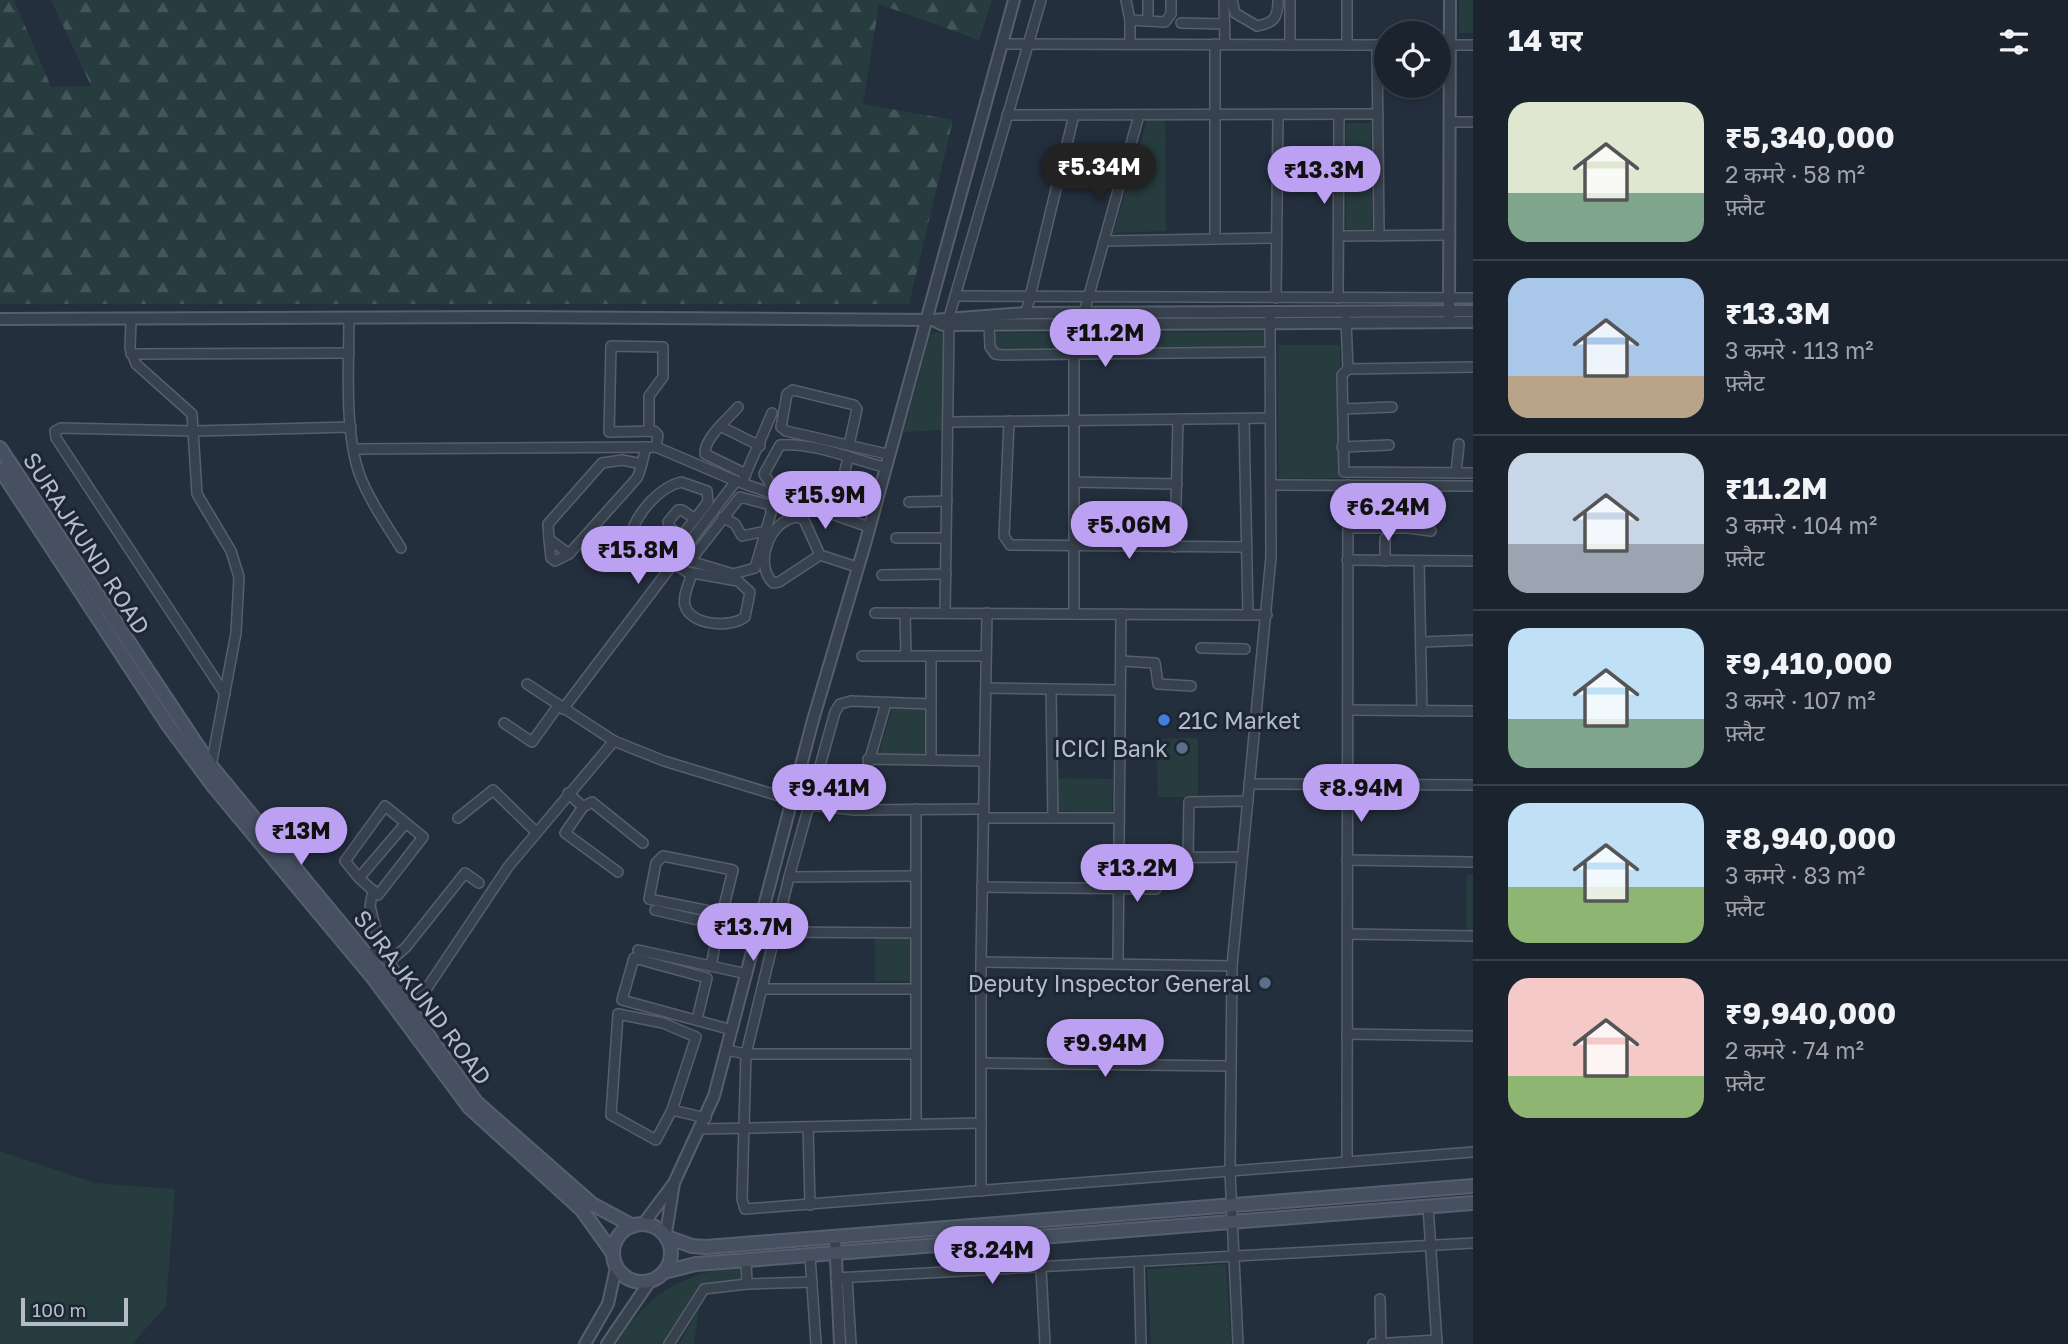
<!DOCTYPE html>
<html lang="hi">
<meta charset="utf-8">
<style>
:root{--surface:#1b232e;--page:#282f3a;--text:#f1f3f6;--muted:#a0a4aa;--line:#39404a;--accent:#bca0f2}
body{margin:0;font-family:"Golos Text","Noto Sans Devanagari",sans-serif;background:var(--page);color:var(--text);height:100vh;display:flex;flex-direction:column;font-size:26px;white-space:nowrap}
*{box-sizing:border-box;margin:0}
p{font-size:23px;color:var(--muted)}
.icon{flex:none;width:38px;height:38px;fill:none;stroke:currentColor;stroke-width:2;stroke-linecap:round;stroke-linejoin:round}
.map{position:relative;flex:1;overflow:hidden}
.side{display:flex;flex-direction:column;background:var(--surface);width:595px}
.side>*{flex:none}
.buttons{position:absolute;left:1374px;top:21px;display:grid;gap:14px}
.buttons a{display:grid;place-items:center;width:77px;height:77px;border-radius:50%;background:var(--surface);box-shadow:0 4px 10px #0003,0 0 0 2px var(--line);font-size:35px}
.scale{position:absolute;left:21px;bottom:18px;width:107px;box-sizing:border-box;padding-left:7px;border:4px solid #b4bcc9;border-top:0;font-size:19px;line-height:24px;white-space:nowrap;color:#b4bcc9;-webkit-text-stroke:5px #1d2633;paint-order:stroke}
.price{position:absolute;translate:-50% -60px;padding:0 16px;border-radius:24px;background:var(--accent);color:#111;font-size:23px;line-height:46px;filter:drop-shadow(0 2px 4px #0008)}
.price::after{content:'';position:absolute;left:50%;top:42px;width:21px;height:16px;margin-left:-10px;background:inherit;clip-path:polygon(0 0,100% 0,50% 100%)}
.price.active{background:#222;color:#fff}
ul{padding:0;list-style:none}
li{display:flex;align-items:center;gap:21px;height:175px;padding:0 35px}
li+li{border-top:2px solid var(--line)}
li span{display:grid;place-items:center;flex:none;width:196px;height:140px;border-radius:21px;color:#555}
li>.icon{margin-inline-start:auto}
span .icon{width:84px;height:84px;fill:#fffc;stroke-width:1}
li b{font-size:30px}
h2{display:flex;justify-content:space-between;align-items:center;height:84px;padding:0 35px;font-size:30px}
main{display:flex;flex:1;min-height:0}
.map>svg:first-child{display:block}
</style>
<main>
<div class="map">
<svg width="1473" height="1344" viewBox="0 0 1473 1344">
<defs>
<pattern id="forest-firs" width="22" height="20" patternUnits="userSpaceOnUse" patternTransform="scale(1.75)"><rect width="22" height="20" fill="#263c3f"/><path d="M5 1l3.5 6h-7zM16 11l3.5 6h-7z" fill="#435659"/></pattern>
</defs>
<rect width="100%" height="100%" fill="#242f3e"/>
<g fill="#263c3f">
<rect x="1459" y="0" width="14" height="33"/>
<path d="M1165 117 1166 231 1113 233 1148 118Z"/>
<path d="M1346 123H1371L1372 229H1346Z"/>
<path d="M936 332 945 334 942 430 904 432 930 335Z"/>
<path d="M1264 332V351L995 352V333Z"/>
<path d="M1278 345H1340L1341 478 1279 479Z"/>
<path d="M892 708H926L927 756 878 757Z"/>
<path d="M1198 738V797H1158L1156 739Z"/>
<path d="M1059 778 1113 779 1112 813 1058 811Z"/>
<path d="M1467 874 1473 875V934H1466Z"/>
<rect x="875" y="938" width="36" height="43"/>
<path d="M0 1151 95 1183 175 1189 166 1306 132 1344H0Z"/>
<path d="M1226 1264 1231 1344H1151L1147 1269Z"/>
<path d="M742 1266V1283L698 1286 663 1344H617C647 1293 685 1272 742 1266Z"/>
<path d="M699 1308 694 1344H679Z"/>
</g>
<path fill="url(#forest-firs)" d="M0 0H14L51 87 91 86 51 0H992L979 40 879 4 863 104 953 120 909 304H0Z"/>
<g fill="none" stroke-linecap="round" stroke-linejoin="round">
<defs>
<g id="minor">
<path d="M1126 0 1130 20 1165 22 1171 14V0"/>
<path d="M1148 0V21"/>
<path d="M1224 0 1225 44"/>
<path d="M1232 0 1235 13 1257 26C1274 23 1278 18 1278 0"/>
<path d="M1290 0V45"/>
<path d="M1347 0V45"/>
<path d="M1130 20V44"/>
<path d="M1181 23 1224 24"/>
<path d="M1002 44 1386 45"/>
<path d="M1377 45 1379 236"/>
<path d="M1438 45H1473"/>
<path d="M1007 115 1378 114"/>
<path d="M1450 122H1473"/>
<path d="M1339 236 1450 235"/>
<path d="M1215 239V44"/>
<path d="M1104 241 1277 238"/>
<path d="M956 296 1473 298"/>
<path d="M1276 298 1278 115"/>
<path d="M1338 298 1339 114"/>
<path d="M1026 313 1074 115"/>
<path d="M1084 313 1139 115"/>
<path d="M349 317C349 364 344 428 359 473 369 500 386 524 401 548"/>
<path d="M949 317 1041 0"/>
<path d="M131 320 130 348 136 364 192 414 197 494 231 551 239 577 236 633 211 766"/>
<path d="M1346 320 1348 369 1342 375 1344 472 1473 473"/>
<path d="M989 324 990 347 995 354 1003 355 1269 352"/>
<path d="M131 354 349 353"/>
<path d="M1348 369 1473 367"/>
<path d="M738 407C728 419 704 438 705 454L746 474"/>
<path d="M1343 409 1392 407"/>
<path d="M1244 419 1248 615"/>
<path d="M1009 421 1004 536 1010 545 1246 547"/>
<path d="M948 422 1270 418"/>
<path d="M722 427 760 446"/>
<path d="M649 430V396L663 377V347L611 346 609 432 654 431 658 435 656 447"/>
<path d="M849 445 857 409 854 405 793 390 787 394 781 427 786 431 887 454"/>
<path d="M1342 447 1389 445"/>
<path d="M354 449 656 447 736 481 869 527"/>
<path d="M848 458 838 499 831 503 771 485 764 474 780 445C813 442 852 459 884 467"/>
<path d="M642 464 622 460 602 463 548 524 549 539 569 554 637 478C642 468 643 457 646 447"/>
<path d="M1456 473 1459 444"/>
<path d="M744 478 772 413"/>
<path d="M681 482 707 491 708 502 667 555H657L632 531C639 511 660 487 681 482Z"/>
<path d="M1074 482 1177 484"/>
<path d="M1271 485 1473 486"/>
<path d="M909 502 947 501"/>
<path d="M723 517 735 524 742 536 766 531"/>
<path d="M1348 528H1408L1431 531"/>
<path d="M682 536 670 528 668 522 678 510H682L695 519"/>
<path d="M896 538H946"/>
<path d="M549 539 551 558 555 561 569 554"/>
<path d="M1175 547 1178 419"/>
<path d="M820 555 779 582 773 583C753 563 770 519 798 517L804 520 820 555 857 567"/>
<path d="M678 557 690 561 740 497 770 505 771 513 755 568 733 574 690 561"/>
<path d="M1347 560 1473 561"/>
<path d="M1385 561V539"/>
<path d="M1419 562 1422 711"/>
<path d="M674 563 687 572 738 581 750 592 745 617C731 628 692 626 685 606 682 597 690 581 692 573"/>
<path d="M882 575 946 574"/>
<path d="M875 613 1267 615"/>
<path d="M905 613 906 656"/>
<path d="M945 613 949 325"/>
<path d="M1074 614V355"/>
<path d="M1422 642 1473 640"/>
<path d="M1201 648 1245 649"/>
<path d="M862 656H986"/>
<path d="M931 656V760"/>
<path d="M1121 661 1155 663 1158 684 1191 686"/>
<path d="M527 684 614 741 664 761 809 805 855 810 984 809"/>
<path d="M986 688 1120 690"/>
<path d="M1051 690 1053 818"/>
<path d="M225 694 56 438 55 431 61 428 195 431 351 427"/>
<path d="M931 704 851 701 840 704 835 712 789 877 746 1054 742 1199 745 1209 1473 1152"/>
<path d="M563 709 736 481"/>
<path d="M1348 710 1473 711"/>
<path d="M504 723 532 742 558 706"/>
<path d="M868 759 984 761"/>
<path d="M1249 784 1473 785"/>
<path d="M568 793 583 807 592 802 643 843"/>
<path d="M583 807 565 833 618 872"/>
<path d="M855 810 886 703"/>
<path d="M458 818 493 790 535 831"/>
<path d="M983 818H1119"/>
<path d="M1119 858 1242 857"/>
<path d="M1188 858 1189 802 1248 801"/>
<path d="M1347 860 1473 862"/>
<path d="M789 877 916 876"/>
<path d="M359 878 345 861 385 806 423 837 378 895 359 878 406 823"/>
<path d="M982 887 1156 889"/>
<path d="M655 910 719 925 711 966"/>
<path d="M722 914 733 870 663 856 656 863 649 899 760 921"/>
<path d="M776 932 915 933"/>
<path d="M1348 934 1473 936"/>
<path d="M375 950 389 962 418 1003"/>
<path d="M638 950 747 974"/>
<path d="M368 956 380 946 370 906 373 890"/>
<path d="M389 962 406 947 465 873 479 883"/>
<path d="M981 962 1232 966"/>
<path d="M1118 962 1121 614"/>
<path d="M762 989H915"/>
<path d="M411 1012 508 867 614 741"/>
<path d="M618 1014 663 1023 696 1037 672 1110 656 1140 611 1115Z"/>
<path d="M697 1019 707 978 634 958 622 1000 732 1030"/>
<path d="M1347 1034 1473 1036"/>
<path d="M727 1050 746 1054H915"/>
<path d="M981 1063 1229 1066"/>
<path d="M672 1110 706 1118"/>
<path d="M916 1124V809"/>
<path d="M808 1127 810 1205"/>
<path d="M700 1129 981 1123"/>
<path d="M1347 1162 1348 485"/>
<path d="M981 1191V962L987 613"/>
<path d="M1428 1206 1437 1344"/>
<path d="M810 1256 816 1344"/>
<path d="M746 1260 747 1284"/>
<path d="M1139 1263 1141 1344"/>
<path d="M1041 1269 1045 1344"/>
<path d="M836 1278 1473 1243"/>
<path d="M847 1278 851 1344"/>
<path d="M1380 1299 1381 1344"/>
<path d="M669 1344 704 1289 747 1284 812 1282"/>
<path d="M1238 1344 1230 1172 1232 966 1271 557 1270 317"/>
<path d="M1373 1344 1437 1340"/>
</g>
<g id="tertiary">
<path d="M1449 315 1450 0"/>
<path d="M0 319 516 317 933 320 1026 313 1473 311"/>
<path d="M933 320 943 325 1473 322"/>
<path d="M644 1223 674 1183 714 1096 813 720 865 544 1014 0"/>
<path d="M666 1233 674 1183"/>
<path d="M835 1237 840 1344"/>
<path d="M585 1344 608 1304 616 1268"/>
<path d="M607 1344 650 1281"/>
</g>
<g id="secondary">
<path d="M0 448 211 766 398 993 476 1102 592 1204 633 1226"/>
<path d="M0 469 168 725 214 787 374 979 469 1107 582 1210 612 1252"/>
<circle cx="642" cy="1253" r="29"/>
<path d="M667 1237 692 1246 706 1247 1473 1186"/>
<path d="M664 1272 696 1264 1473 1203"/>
</g>
</defs>
<use href="#minor" stroke="#565f6c" stroke-width="12"/>
<use href="#tertiary" stroke="#565f6c" stroke-width="14"/>
<use href="#secondary" stroke="#565f6c" stroke-width="16"/>
<use href="#minor" stroke="#38414e" stroke-width="9"/>
<use href="#tertiary" stroke="#38414e" stroke-width="10"/>
<use href="#secondary" stroke="#465061" stroke-width="12"/>
</g>
<circle fill="#3f7fe0" stroke="#1d2633" stroke-width="2.5" cx="1164" cy="720" r="7"/>
<g fill="#5c6f8a" stroke="#1d2633" stroke-width="2.5">
<circle cx="1182" cy="748" r="7"/>
<circle cx="1265" cy="983" r="7"/>
</g>
<g text-anchor="middle" dominant-baseline="central" stroke-width="6" stroke-linejoin="round" paint-order="stroke">
<g font-size="23" fill="#b4bcc9" stroke="#1d2633">
<text transform="translate(87 543) rotate(57)">SURAJKUND ROAD</text>
<text transform="translate(423 997) rotate(53)">SURAJKUND ROAD</text>
</g>
<g font-size="23" fill="#b4bcc9" stroke="#1d2633" text-anchor="end">
<text x="1178" y="720" text-anchor="start">21C Market</text>
<text x="1168" y="748">ICICI Bank</text>
<text x="1251" y="983">Deputy Inspector General</text>
</g>
</g>
</svg>
<div class="buttons">
<a><svg class="icon" aria-label="locate" viewBox="0 0 24 24"><circle cx="12" cy="12" r="6"/><path d="M12 2v4M12 18v4M2 12h4M18 12h4"/></svg></a>
</div>
<div class="scale">100 m</div>
<b class="price active" style="left:1099px;top:203px">₹5.34M</b>
<b class="price" style="left:1324px;top:206px">₹13.3M</b>
<b class="price" style="left:1105px;top:369px">₹11.2M</b>
<b class="price" style="left:825px;top:531px">₹15.9M</b>
<b class="price" style="left:1388px;top:543px">₹6.24M</b>
<b class="price" style="left:1129px;top:561px">₹5.06M</b>
<b class="price" style="left:638px;top:586px">₹15.8M</b>
<b class="price" style="left:829px;top:824px">₹9.41M</b>
<b class="price" style="left:1361px;top:824px">₹8.94M</b>
<b class="price" style="left:301px;top:867px">₹13M</b>
<b class="price" style="left:1137px;top:904px">₹13.2M</b>
<b class="price" style="left:753px;top:963px">₹13.7M</b>
<b class="price" style="left:1105px;top:1079px">₹9.94M</b>
<b class="price" style="left:992px;top:1286px">₹8.24M</b>
</div>
<section class="side">
<h2>14 घर<svg class="icon" aria-label="filters" viewBox="0 0 24 24"><path d="M4 7h16M4 17h16"/><circle cx="9" cy="7" r="2"/><circle cx="15" cy="17" r="2"/></svg></h2>
<ul>
<li><span style="background:linear-gradient(#dfe7d0 65%,#7fa58c 0)"><svg class="icon" aria-label="home" viewBox="0 0 24 24"><path d="M3 11l9-7 9 7M6 9v11h12V9"/></svg></span><div><b>₹5,340,000</b><p>2 कमरे · 58 m²</p><p>फ़्लैट</p></div></li>
<li><span style="background:linear-gradient(#a9c7e8 70%,#b9a48a 0)"><svg class="icon" aria-label="home" viewBox="0 0 24 24"><path d="M3 11l9-7 9 7M6 9v11h12V9"/></svg></span><div><b>₹13.3M</b><p>3 कमरे · 113 m²</p><p>फ़्लैट</p></div></li>
<li><span style="background:linear-gradient(#c9d6e8 65%,#9aa5b1 0)"><svg class="icon" aria-label="home" viewBox="0 0 24 24"><path d="M3 11l9-7 9 7M6 9v11h12V9"/></svg></span><div><b>₹11.2M</b><p>3 कमरे · 104 m²</p><p>फ़्लैट</p></div></li>
<li><span style="background:linear-gradient(#bfe0f5 65%,#7fa58c 0)"><svg class="icon" aria-label="home" viewBox="0 0 24 24"><path d="M3 11l9-7 9 7M6 9v11h12V9"/></svg></span><div><b>₹9,410,000</b><p>3 कमरे · 107 m²</p><p>फ़्लैट</p></div></li>
<li><span style="background:linear-gradient(#bfe0f5 60%,#8fb573 0)"><svg class="icon" aria-label="home" viewBox="0 0 24 24"><path d="M3 11l9-7 9 7M6 9v11h12V9"/></svg></span><div><b>₹8,940,000</b><p>3 कमरे · 83 m²</p><p>फ़्लैट</p></div></li>
<li><span style="background:linear-gradient(#f6c9c9 70%,#8fb573 0)"><svg class="icon" aria-label="home" viewBox="0 0 24 24"><path d="M3 11l9-7 9 7M6 9v11h12V9"/></svg></span><div><b>₹9,940,000</b><p>2 कमरे · 74 m²</p><p>फ़्लैट</p></div></li>
</ul>
</section>
</main>
